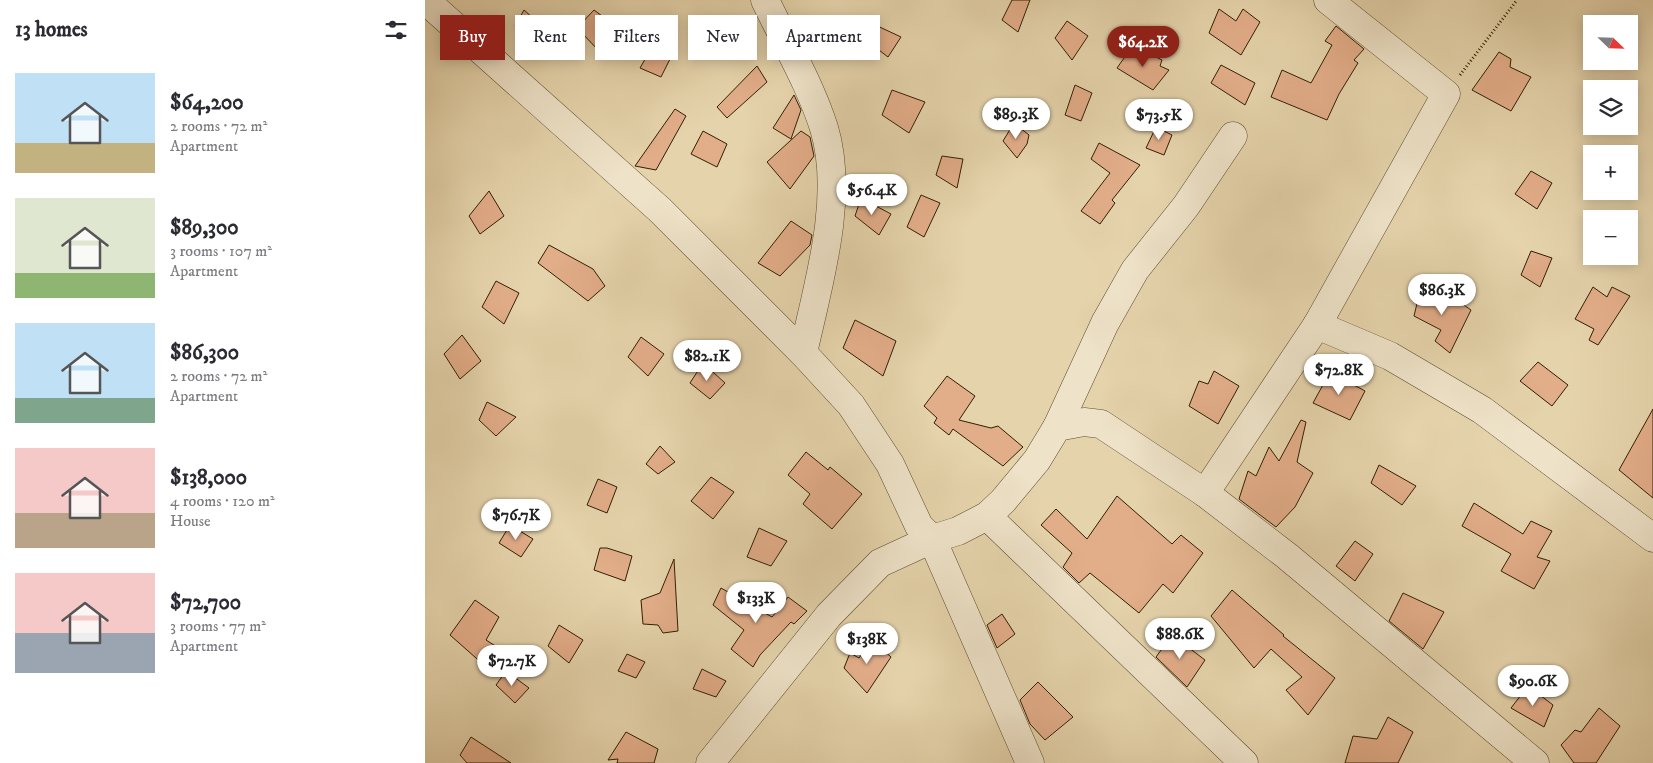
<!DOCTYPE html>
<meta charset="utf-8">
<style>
:root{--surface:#fff;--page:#f2f2f3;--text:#2b2b33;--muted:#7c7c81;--accent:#8f2418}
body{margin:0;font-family:"IM FELL DW Pica",serif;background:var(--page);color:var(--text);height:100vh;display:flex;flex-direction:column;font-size:19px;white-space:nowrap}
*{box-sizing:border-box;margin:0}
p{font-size:16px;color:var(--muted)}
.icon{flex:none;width:28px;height:28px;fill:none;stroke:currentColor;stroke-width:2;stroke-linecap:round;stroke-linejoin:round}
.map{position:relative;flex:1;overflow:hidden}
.sheet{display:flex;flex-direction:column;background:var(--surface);width:425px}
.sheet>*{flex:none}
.guide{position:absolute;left:15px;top:15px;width:475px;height:45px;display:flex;gap:10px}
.needle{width:32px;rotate:113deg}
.buttons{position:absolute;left:1158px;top:15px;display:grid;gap:10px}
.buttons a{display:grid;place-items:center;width:55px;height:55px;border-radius:0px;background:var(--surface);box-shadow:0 2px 12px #0003;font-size:25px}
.price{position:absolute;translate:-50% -42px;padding:0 11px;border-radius:18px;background:#fff;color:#222;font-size:16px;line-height:32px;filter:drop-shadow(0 1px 2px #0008)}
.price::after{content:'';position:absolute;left:50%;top:30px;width:15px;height:11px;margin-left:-8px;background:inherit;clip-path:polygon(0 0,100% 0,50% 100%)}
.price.current{background:var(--accent);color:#fff}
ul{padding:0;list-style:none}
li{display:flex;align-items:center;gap:15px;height:125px;padding:0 15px}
li span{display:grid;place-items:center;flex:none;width:140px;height:100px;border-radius:0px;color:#555}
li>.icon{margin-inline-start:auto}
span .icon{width:60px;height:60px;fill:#fffc;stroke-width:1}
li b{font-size:21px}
h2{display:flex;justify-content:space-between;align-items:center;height:60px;padding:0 15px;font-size:21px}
.pill{padding:0 18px;border-radius:0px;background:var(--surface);box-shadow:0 2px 12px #0003;font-size:18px;line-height:45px}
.pill.current{background:var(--accent);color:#fff}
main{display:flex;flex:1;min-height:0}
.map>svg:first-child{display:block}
</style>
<main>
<section class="sheet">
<h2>13 homes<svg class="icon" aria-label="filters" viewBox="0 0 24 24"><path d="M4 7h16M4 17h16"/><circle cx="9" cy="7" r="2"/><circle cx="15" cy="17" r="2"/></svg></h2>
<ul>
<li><span style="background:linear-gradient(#bfe0f5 70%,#c2b280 0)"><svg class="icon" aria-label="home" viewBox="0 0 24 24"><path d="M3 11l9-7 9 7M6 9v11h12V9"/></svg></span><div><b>$64,200</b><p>2 rooms · 72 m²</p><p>Apartment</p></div></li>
<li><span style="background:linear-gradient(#dfe7d0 75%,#8fb573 0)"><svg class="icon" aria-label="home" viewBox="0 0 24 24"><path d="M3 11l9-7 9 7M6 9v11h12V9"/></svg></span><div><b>$89,300</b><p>3 rooms · 107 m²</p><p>Apartment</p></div></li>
<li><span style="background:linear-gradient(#bfe0f5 75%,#7fa58c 0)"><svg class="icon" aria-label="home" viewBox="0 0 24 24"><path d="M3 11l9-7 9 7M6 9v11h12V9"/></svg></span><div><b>$86,300</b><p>2 rooms · 72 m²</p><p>Apartment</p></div></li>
<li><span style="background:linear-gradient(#f6c9c9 65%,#b9a48a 0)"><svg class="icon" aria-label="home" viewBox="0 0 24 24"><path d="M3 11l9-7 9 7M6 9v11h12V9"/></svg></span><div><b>$138,000</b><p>4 rooms · 120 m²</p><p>House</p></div></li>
<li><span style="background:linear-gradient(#f6c9c9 60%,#9aa5b1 0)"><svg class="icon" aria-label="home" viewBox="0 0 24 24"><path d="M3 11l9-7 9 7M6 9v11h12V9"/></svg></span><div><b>$72,700</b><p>3 rooms · 77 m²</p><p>Apartment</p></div></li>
</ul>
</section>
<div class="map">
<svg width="1228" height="763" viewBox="0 0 1228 763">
<rect width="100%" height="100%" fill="#e5d3ab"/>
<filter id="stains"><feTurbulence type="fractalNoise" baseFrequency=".004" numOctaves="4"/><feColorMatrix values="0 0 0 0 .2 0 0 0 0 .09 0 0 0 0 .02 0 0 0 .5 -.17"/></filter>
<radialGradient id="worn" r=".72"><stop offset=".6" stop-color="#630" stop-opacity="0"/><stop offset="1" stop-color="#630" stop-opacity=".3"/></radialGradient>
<g fill="#e2ad89" stroke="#311f02">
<path d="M587 0H605L593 32 577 20Z"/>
<path d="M794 9 811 21 818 9 835 22 816 55 784 33Z"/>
<path d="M99 10 118 27 105 41 90 26Z"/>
<path d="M169 10 193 28 177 54 152 28Z"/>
<path d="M642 21 663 36 647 60 630 38Z"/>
<path d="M444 22 476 37 463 57 437 37Z"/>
<path d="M911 26 939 49 929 60 933 63 914 94 902 120 846 97 857 70 886 83 907 45 900 41Z"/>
<path d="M227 47 245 59 236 77 215 68Z"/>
<path d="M713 48 737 60 735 66 744 70 728 90 692 68 704 51 710 53Z"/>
<path d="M1074 52 1086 59 1085 67 1106 77 1086 111 1047 90Z"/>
<path d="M796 65 830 83 820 105 786 83Z"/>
<path d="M332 66 342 82 302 118 292 107Z"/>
<path d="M650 85 667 93 656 121 640 115Z"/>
<path d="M467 90 500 102 484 133 457 115Z"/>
<path d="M369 95 376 110 366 139 348 128Z"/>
<path d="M250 109 261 116 231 170 210 166Z"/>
<path d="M589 123 604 135 602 144 592 158 578 141Z"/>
<path d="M731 127 747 135 739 155 721 148Z"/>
<path d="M278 131 302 144 292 167 266 154Z"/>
<path d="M376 131 385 137 389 156 365 189 342 162Z"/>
<path d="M674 143 715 165 687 200 690 203 675 224 656 211 685 173 666 159Z"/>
<path d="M517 156 538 159 532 188 511 175Z"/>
<path d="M1106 171 1127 183 1112 209 1090 194Z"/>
<path d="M64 191 79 216 55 234 44 216Z"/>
<path d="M496 195 515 203 499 237 482 227Z"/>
<path d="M436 198 466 214 454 235 430 216Z"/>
<path d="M366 221 387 235 385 245 355 276 333 263Z"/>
<path d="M124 245 168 269 180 286 163 301 113 263Z"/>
<path d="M1106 251 1127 258 1115 287 1096 275Z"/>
<path d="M71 281 94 293 79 324 57 307Z"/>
<path d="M996 287 1030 299 1046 310 1025 353 1010 341 1016 330 989 316Z"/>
<path d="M1168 287 1182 297 1187 287 1205 296 1173 345 1164 340 1169 329 1150 319Z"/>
<path d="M430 320 471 341 458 376 418 348Z"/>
<path d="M37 335 56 361 35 379 19 354Z"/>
<path d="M216 337 239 354 223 376 203 357Z"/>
<path d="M1113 362 1143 385 1127 406 1095 381Z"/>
<path d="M278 363 300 383 285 399 265 383Z"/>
<path d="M789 371 814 386 793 424 764 406 774 381 783 384Z"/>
<path d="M905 372 940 391 925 420 888 403Z"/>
<path d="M522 376 550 396 534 420 566 428 573 426 598 447 578 466 528 429 524 435 509 423 512 418 499 406Z"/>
<path d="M62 402 91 417 71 436 54 420Z"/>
<path d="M1228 409V498L1194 470Z"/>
<path d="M876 420 881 422 872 462 888 473 870 507 851 527 814 499 823 471 831 476 844 447 854 461Z"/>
<path d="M235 446 250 462 233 474 221 464Z"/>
<path d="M381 452 403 470 405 467 437 494 407 529 378 504 385 494 363 475Z"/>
<path d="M954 465 991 486 977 505 946 483Z"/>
<path d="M286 477 309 492 288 519 266 501Z"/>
<path d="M173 479 192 487 182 513 162 505Z"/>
<path d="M692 496 747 544 756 535 778 553 748 593 738 584 714 613 665 573 654 583 638 567 647 553 616 525 631 509 662 539Z"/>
<path d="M1049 503 1098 534 1106 521 1127 531 1112 557 1125 561 1109 589 1076 571 1086 554 1037 526Z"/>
<path d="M85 525 108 539 96 557 74 543Z"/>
<path d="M334 528 362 541 346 566 322 557Z"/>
<path d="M930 541 948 554 930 581 911 566Z"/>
<path d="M175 548H182L207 556 200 581 169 570Z"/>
<path d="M249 559 253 631 238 633 233 625 218 624 216 600 235 593Z"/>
<path d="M296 588 347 617 363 597 382 611 369 624 366 622 335 655 328 667 306 649 319 630 288 605Z"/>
<path d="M807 590 859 635 858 636 910 678 883 715 861 690 877 677 846 649 829 668 786 616Z"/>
<path d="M978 593 1019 612 998 649 964 621Z"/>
<path d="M50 600 74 617 61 640 72 647 60 666 25 635Z"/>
<path d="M577 614 590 634 572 648 562 625Z"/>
<path d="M134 625 158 640 144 663 123 646Z"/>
<path d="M747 635 780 660 762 687 731 657Z"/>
<path d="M446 639 466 657 442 693 419 668 425 653 434 658Z"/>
<path d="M202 654 220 662 211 678 193 671Z"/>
<path d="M277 669 301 681 291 697 268 689Z"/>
<path d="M81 671 104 688 90 703 71 685Z"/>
<path d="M613 682 648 717 620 740 605 724 595 700Z"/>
<path d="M1103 686 1128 705 1119 727 1086 708Z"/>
<path d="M1174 708 1195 726 1171 763H1149L1136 745 1150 730 1156 732Z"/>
<path d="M963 717 988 732 973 763H920L928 736 952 739Z"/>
<path d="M201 732 233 749 229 763H192L193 759 183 760Z"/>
<path d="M46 737 86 763H42L35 755Z"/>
</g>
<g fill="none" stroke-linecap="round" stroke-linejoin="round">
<defs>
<g id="minor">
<path d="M0 0 235 210 378 353 426 405 465 464 494 526 507 539 605 763"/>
<path d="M340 0C360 42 385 84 399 128 420 197 393 285 378 353"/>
<path d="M892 325 965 356 1057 410 1228 538"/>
<path d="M632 427 680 323 710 270 761 206 808 136"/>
<path d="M780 493 862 556 1110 763"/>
<path d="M562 516 819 763"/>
<path d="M285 763 404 615 455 563 507 539 533 531 562 516 578 501 612 460 632 427 659 422 676 424 780 493 892 325 1021 94 903 0"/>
</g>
</defs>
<use href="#minor" stroke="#5e4c2c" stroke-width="29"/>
<path stroke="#311f02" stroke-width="3" stroke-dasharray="1 2.5" stroke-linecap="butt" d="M1035 75 1092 0"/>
<use href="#minor" stroke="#eee2c8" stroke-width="28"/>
</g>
<rect width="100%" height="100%" filter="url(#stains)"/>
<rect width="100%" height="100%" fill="url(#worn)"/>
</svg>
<div class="buttons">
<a><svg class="needle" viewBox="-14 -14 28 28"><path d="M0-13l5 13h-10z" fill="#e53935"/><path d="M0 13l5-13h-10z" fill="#7c7c81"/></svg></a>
<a><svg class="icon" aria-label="layers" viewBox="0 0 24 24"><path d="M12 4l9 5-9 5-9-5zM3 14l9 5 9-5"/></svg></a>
<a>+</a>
<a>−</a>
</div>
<b class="price current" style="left:718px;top:68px">$64.2K</b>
<b class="price" style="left:591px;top:140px">$89.3K</b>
<b class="price" style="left:734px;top:141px">$73.5K</b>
<b class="price" style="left:447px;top:216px">$56.4K</b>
<b class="price" style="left:1017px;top:316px">$86.3K</b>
<b class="price" style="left:282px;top:382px">$82.1K</b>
<b class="price" style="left:914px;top:396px">$72.8K</b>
<b class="price" style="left:91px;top:541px">$76.7K</b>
<b class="price" style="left:331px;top:624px">$133K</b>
<b class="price" style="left:755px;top:660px">$88.6K</b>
<b class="price" style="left:442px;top:665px">$138K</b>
<b class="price" style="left:87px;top:687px">$72.7K</b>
<b class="price" style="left:1108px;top:707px">$90.6K</b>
<div class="guide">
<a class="pill current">Buy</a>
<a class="pill">Rent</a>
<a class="pill">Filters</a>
<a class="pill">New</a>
<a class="pill">Apartment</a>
</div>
</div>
</main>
